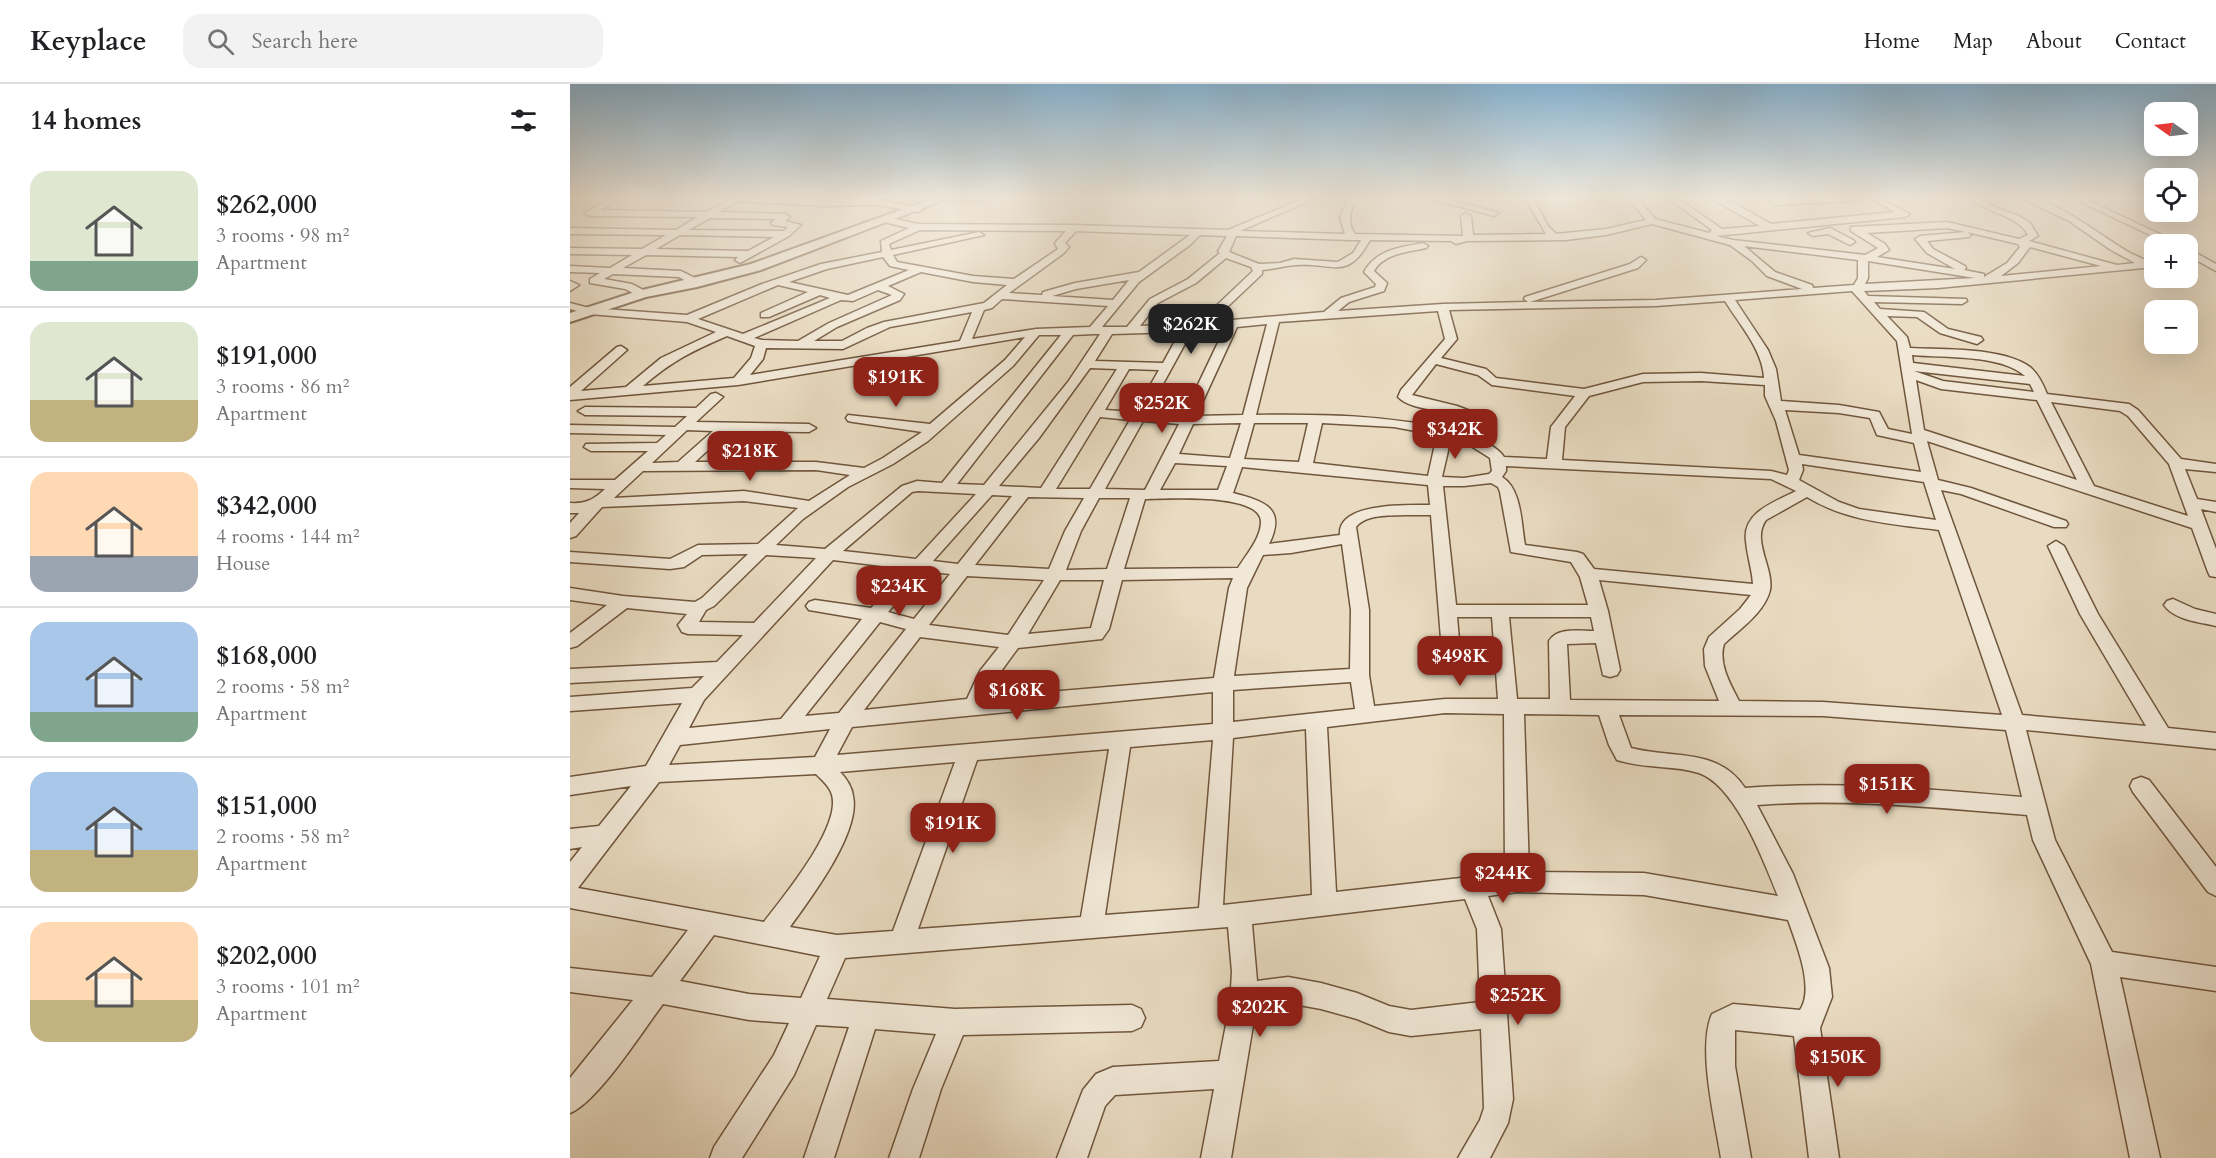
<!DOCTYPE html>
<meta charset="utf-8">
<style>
:root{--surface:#fff;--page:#f2f2f2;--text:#202124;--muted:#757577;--line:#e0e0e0;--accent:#8f2418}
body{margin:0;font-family:Cardo,serif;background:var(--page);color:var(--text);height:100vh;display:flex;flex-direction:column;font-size:22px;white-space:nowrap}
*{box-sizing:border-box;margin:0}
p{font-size:20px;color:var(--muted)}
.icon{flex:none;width:33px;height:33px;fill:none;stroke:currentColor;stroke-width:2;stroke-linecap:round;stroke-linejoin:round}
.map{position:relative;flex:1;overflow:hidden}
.side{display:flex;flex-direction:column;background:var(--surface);width:570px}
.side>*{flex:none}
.needle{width:39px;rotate:284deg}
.controls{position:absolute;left:1574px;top:18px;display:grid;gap:12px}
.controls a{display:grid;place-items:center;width:54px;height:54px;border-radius:12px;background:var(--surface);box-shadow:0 6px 24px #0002;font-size:30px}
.price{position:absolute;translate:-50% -51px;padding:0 14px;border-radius:12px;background:var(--accent);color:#fff;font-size:20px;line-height:39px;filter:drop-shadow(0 2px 3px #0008)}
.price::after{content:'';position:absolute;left:50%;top:36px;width:18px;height:14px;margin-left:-9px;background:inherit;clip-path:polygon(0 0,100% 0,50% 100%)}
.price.on{background:#222;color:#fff}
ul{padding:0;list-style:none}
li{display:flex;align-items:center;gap:18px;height:150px;padding:0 30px}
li+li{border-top:2px solid var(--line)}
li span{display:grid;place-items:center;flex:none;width:168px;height:120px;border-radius:18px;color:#555}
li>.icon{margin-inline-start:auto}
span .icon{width:72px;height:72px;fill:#fffc;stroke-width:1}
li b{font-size:26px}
h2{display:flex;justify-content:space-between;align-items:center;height:72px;padding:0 30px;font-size:26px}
header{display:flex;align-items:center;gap:36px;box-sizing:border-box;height:84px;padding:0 30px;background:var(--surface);border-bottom:2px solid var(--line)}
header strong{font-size:28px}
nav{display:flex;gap:33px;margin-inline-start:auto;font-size:21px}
.search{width:420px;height:54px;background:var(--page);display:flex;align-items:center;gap:15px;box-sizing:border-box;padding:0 21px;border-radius:18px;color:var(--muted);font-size:22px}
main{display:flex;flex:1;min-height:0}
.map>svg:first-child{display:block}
</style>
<header>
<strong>Keyplace</strong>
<div class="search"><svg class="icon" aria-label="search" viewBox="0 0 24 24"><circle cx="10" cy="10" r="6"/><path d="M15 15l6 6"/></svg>Search here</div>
<nav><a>Home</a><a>Map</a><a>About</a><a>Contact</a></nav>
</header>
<main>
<section class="side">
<h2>14 homes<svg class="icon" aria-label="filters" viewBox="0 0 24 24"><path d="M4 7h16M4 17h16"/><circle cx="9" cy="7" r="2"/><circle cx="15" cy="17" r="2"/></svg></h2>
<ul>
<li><span style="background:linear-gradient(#dfe7d0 75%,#7fa58c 0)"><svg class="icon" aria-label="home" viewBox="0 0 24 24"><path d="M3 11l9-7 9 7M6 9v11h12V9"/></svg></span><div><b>$262,000</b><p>3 rooms · 98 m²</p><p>Apartment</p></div></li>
<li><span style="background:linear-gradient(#dfe7d0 65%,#c2b280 0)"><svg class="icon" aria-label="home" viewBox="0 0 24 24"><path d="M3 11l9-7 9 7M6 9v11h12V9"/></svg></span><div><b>$191,000</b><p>3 rooms · 86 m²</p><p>Apartment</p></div></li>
<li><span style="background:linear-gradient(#ffd9b3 70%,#9aa5b1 0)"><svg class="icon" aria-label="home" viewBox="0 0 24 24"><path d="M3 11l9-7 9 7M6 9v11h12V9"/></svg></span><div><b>$342,000</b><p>4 rooms · 144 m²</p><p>House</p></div></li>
<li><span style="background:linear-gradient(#a9c7e8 75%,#7fa58c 0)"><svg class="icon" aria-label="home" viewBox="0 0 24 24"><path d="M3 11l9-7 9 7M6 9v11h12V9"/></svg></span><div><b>$168,000</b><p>2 rooms · 58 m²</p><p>Apartment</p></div></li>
<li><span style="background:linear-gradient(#a9c7e8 65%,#c2b280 0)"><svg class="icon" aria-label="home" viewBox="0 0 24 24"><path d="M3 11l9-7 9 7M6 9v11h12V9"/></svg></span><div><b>$151,000</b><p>2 rooms · 58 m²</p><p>Apartment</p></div></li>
<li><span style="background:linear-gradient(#ffd9b3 65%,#c2b280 0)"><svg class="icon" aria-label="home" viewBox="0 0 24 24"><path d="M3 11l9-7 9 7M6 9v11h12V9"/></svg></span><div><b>$202,000</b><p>3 rooms · 101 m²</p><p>Apartment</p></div></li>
</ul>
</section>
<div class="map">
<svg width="1646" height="1074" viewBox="0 0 1646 1074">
<rect width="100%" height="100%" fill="#e9dbc1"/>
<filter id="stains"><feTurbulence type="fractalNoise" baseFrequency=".00333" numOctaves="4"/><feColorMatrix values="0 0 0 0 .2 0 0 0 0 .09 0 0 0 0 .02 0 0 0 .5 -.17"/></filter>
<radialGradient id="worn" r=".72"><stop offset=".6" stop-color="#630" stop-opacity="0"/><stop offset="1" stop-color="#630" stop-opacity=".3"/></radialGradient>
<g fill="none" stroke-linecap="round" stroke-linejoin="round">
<defs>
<g id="minor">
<path d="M41 114H51L30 126 137 128 157 117 153 114 306 115 353 125 349 128 306 121 252 122 168 117 149 128 215 130 220 133 215 137 231 141 219 152 170 179 165 176 168 173 76 171 53 184 111 187 131 197V201H123L109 193 43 190 34 195 62 200 77 208V212H69L55 205 20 199V195L30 189 0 188V182L40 184 62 171 0 170V164L72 165 96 151 0 150V144L106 146 127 133 19 132 14 129ZM140 134 206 135 201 139 203 141 218 143 214 147 119 146ZM110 151 204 153 178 167 86 165Z"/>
<path d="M370 114H434L430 117H374Z"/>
<path d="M735 114H746L670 147 775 150 770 134 778 114H786C781 127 776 138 785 150L893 152 891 132 896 129 901 132 903 151 976 150 955 114H963L978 142 986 150 1036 145 1076 136 1058 114H1067L1085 135 1139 149 1142 146 1098 114H1107L1152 145 1190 142 1140 114H1151L1164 119 1201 140 1325 128 1299 114H1309L1340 130 1335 133 1146 152 1163 156 1295 171 1308 164 1281 147V143L1377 138 1449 155 1458 151C1447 130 1417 130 1401 114H1411L1424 123 1449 132 1460 139 1468 152 1459 157 1547 181 1565 179 1541 166 1499 137 1451 114C1486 113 1531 153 1562 170 1570 173 1576 178 1584 177V183L1368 204 1294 207 1298 212 1396 215 1397 217 1392 220 1304 218 1310 225 1354 228 1378 245 1411 253 1413 256 1407 260 1370 249 1347 233 1317 232 1337 253 1340 264C1373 266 1433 263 1460 283 1468 290 1473 300 1477 310L1559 320 1568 326 1611 375 1646 380V388L1615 385 1627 415 1646 418V428L1631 425 1646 465V493L1640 492 1638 488 1622 444 1357 357 1368 396 1401 404 1496 437 1498 440 1496 443H1484L1391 410 1371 406 1452 631 1576 642 1510 530 1478 462 1486 457 1494 462 1528 530 1598 644 1646 649V665L1456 646 1485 756 1542 868 1646 883V907L1550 893 1590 1074H1560L1521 880 1463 756 1457 731C1366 724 1277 714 1187 721L1223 790 1259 884 1262 913 1250 944 1269 1074H1239L1224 952 1165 946V982L1181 1074H1151C1145 1036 1127 964 1142 930L1163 920 1230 926C1245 904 1226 859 1218 836L1074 811 947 808 918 812 931 845 943 1015 938 1039 920 1074H888L910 1036 914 1024 911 945 841 952 819 948 787 935 751 925 718 919 686 923 661 1074H631L644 1005 545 1011 535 1022 517 1074H487L513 1006 526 990 543 983 649 977 660 920 662 888 658 843 275 874 257 915 385 925 562 921 571 925 575 934 571 943 562 947 393 951 371 1005 349 1074H319L343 1005 366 950 305 945 264 1074H234L279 943 246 941 224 991 172 1074H140L144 1063 204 971 219 939 179 936 93 920C73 946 28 1018 0 1029V994L63 916 0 908V884L82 893 118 846 0 824V778L12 763 0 765V745L29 742 61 702 0 711V693L76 682 112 619 0 627V613L122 604 134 592 0 599V585L147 578 173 551 118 550 112 548 108 541 117 530 57 524 7 562 0 564V549L37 521 0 516V504L53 512 125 518 132 514 178 470 132 471 114 483 100 485 0 478V468L100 475 128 461 188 460 228 424 174 417 32 423 6 452 0 454V439L9 429H0V419C16 420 23 416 35 405L0 404V396H45L78 367H21L14 363 16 360 87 359 96 351 0 349V341L105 343 117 332 15 331 8 327 15 323 126 324 141 310 146 309 153 313 126 338 239 340 246 344 239 348 159 347 125 378H246L294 384 313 374 352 348 283 338 278 337 276 334 278 331 360 340 435 276 455 253 168 301 0 316V303L47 263 51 262 57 266 11 307 56 303 91 274 146 248 117 238 19 230 0 225V219L19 224 117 231 192 200 251 180 312 168 311 157 339 144 314 138 312 136 317 133 348 140 503 141 658 146ZM1082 140 1160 161 1182 177 1197 192 1232 205 1086 216 960 218 1068 184 1076 176 1071 173 1060 180 955 213 954 215 958 218 873 220 768 227 779 218 814 207 817 199 804 187C814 169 839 168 856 164L858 162 853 159C830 163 806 166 794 188L806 200 805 203 771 214 754 228 650 237 653 227 692 190V186C704 185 714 182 726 181 763 178 777 198 800 156L881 157 886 160 897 157 996 156 1036 151ZM1377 144 1396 148 1350 152 1345 155 1357 169 1385 185 1307 173 1319 166 1315 160 1297 149ZM350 146 496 147 485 159 488 165 444 195 403 192 327 178 323 171 414 151 409 148 321 166 319 160ZM506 147 620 151 569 188 505 199 473 208 472 211 439 209 494 169 499 163 495 159ZM1397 148 1448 160 1450 163 1437 179 1414 193V190L1394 186 1396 184 1395 182 1363 165 1357 157 1399 153 1401 151ZM630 151 657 152 648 167 650 169 618 195 580 215 557 243H532L569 198 620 161ZM666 152 782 156H791L783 169 768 178 724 175 710 179 689 180 659 168ZM1174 162 1288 176V194L1284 201 1243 204 1242 201 1205 188ZM1460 163 1531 182 1431 192 1448 179ZM313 173 320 182 339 186 278 211 219 198 257 185ZM656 174 681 183 683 187 644 224 638 239 570 242 588 219 626 199ZM1298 177 1405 194 1295 200 1298 194ZM351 188 403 198 437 201 414 219 314 238 297 244 272 257H244L267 243 330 216 334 210 318 202ZM559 196 543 216 482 212 506 205ZM208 201 238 208 191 229V233H199L250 211 260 214 173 250 128 235ZM308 206 322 211 259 239 228 257 192 256 184 254 271 216 283 217ZM1282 207 1327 257 1342 350 1318 345 1309 328 1269 321 1211 317 1206 285 1198 266 1165 216ZM432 215 538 222 520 243 466 245 402 255 414 226 422 224ZM1155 217C1169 240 1193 266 1194 294L1131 289 1073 290 1014 305 926 294 916 285 871 274 887 255 879 226 1086 222ZM868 227 875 255 831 306 828 313C843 328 872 323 891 333L885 347C820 331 753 330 686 331L709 238ZM402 228 390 257 180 291 193 275 196 264 273 265 320 243ZM697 240 673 331 626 332 667 243ZM655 244 613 332 577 329 622 247ZM610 248 593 279 525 277 542 250ZM524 250H530L498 298 414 401 387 400 503 251ZM469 251H491L372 399 347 397 332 402 255 465 206 461 233 435 278 403 323 380 358 357 443 282ZM157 252 185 262 181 274 164 294 73 302C102 277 122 267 157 252ZM1342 271C1373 274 1431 270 1455 292L1343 279ZM866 280 908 291 922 301 1005 312 981 343 977 375 934 373C927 362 909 355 897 350L905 335 903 328 887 322 842 311ZM520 284 547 285 471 404 429 402 469 354ZM559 285 589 286 565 328 535 326ZM1344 287 1460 300 1464 308 1373 297ZM1346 296 1371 305 1467 316 1507 396 1354 346ZM1131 297 1195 301V312L1206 337 1219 386 1217 391 1201 387 992 376 995 343 1019 312 1073 298ZM1481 318 1550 327 1558 332 1599 380 1618 432 1524 402ZM1215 326 1269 329 1300 334 1307 351 1344 359 1351 388 1229 371ZM530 333 560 336 520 405H486ZM573 337 609 340 575 406 535 405ZM671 339 660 374 609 370 623 340ZM684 339H738L729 378 674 375ZM752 339 824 343 867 351 858 392 743 379ZM117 346 143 347 108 378 82 379ZM881 354 901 362 920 374 922 387 919 390 894 394 872 393ZM605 379 657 382 648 406H590ZM1232 380 1354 398 1366 436 1289 425 1269 418 1229 396 1233 386ZM936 382 1201 395 1226 407C1205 418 1172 428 1176 457 1177 471 1182 485 1183 500L1024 485 1013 470 1007 468 955 461C951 440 952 405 932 393L936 387ZM672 383 858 401 860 421C838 421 767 418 770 451L699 460C717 424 694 417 663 409ZM246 386 280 391 239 417 174 407 44 414 73 387ZM921 399 928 403 930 408 941 468 1001 478 1010 493 1018 521H886L873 402H894ZM348 407 406 410 346 475 273 467 342 408ZM422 411 442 412 388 480 363 477ZM458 413 514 414 495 447 479 485 405 481ZM1237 413C1278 438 1323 440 1369 446L1432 631 1253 618 1169 617C1160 600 1148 579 1154 560 1170 545 1195 528 1200 506 1204 484 1181 456 1196 436ZM529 414H560L537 485 496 486 511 447ZM575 415C595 415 691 408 691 438 691 454 676 471 668 484L554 485ZM834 431H861L872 567 874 572 881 573 888 572 890 567 887 533H922L928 615H875L804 622 799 591V526L786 443C796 430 819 432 834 431ZM772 460 781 526 780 585 664 592 677 504 693 471 721 469ZM196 471 246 474 184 539 129 538 136 526 144 522ZM263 476 337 485 301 524 245 516 239 518 236 522 239 526 292 535 211 635 119 644 134 616ZM354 487 380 490 344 535 318 528ZM397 492 474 496 438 551 359 541ZM663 494 659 504 644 594 418 613 426 594 448 564 532 555 539 545 552 496ZM490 496H534L521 544 458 550ZM1029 496 1181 511 1170 525 1139 553 1134 565 1135 582 1149 617 1000 616 997 560 1026 559 1033 591 1040 593 1047 591 1050 586 1038 527ZM939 533H1021L1024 547C1009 547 987 543 979 557L980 615H947ZM310 538 336 545 269 629 235 632ZM350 553 429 563 410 587 397 615 294 626ZM781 598 785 625 663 638V606ZM643 608V640L267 671 282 643ZM875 629 934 630 935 789 766 808 757 643ZM954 630 1029 631 1039 661 1047 676C1075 685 1104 681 1129 689 1166 702 1194 778 1208 812L1074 789 959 788ZM1049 631 1253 632 1436 646 1452 713C1358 705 1271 697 1175 704 1148 663 1102 675 1061 664ZM260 645 245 673 99 681 110 661ZM736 645 742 811 653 821 663 654ZM643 656 629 824 535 831 560 663ZM539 665 511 833 348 845 407 676ZM385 678 323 847 267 851 220 843C241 814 291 748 283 712 282 703 276 694 270 688ZM246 690C251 695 258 701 261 708 275 739 213 813 194 838L8 804 89 698ZM895 815 907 845 910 918 841 926 819 922 787 909 751 899 718 893 687 897 682 840ZM144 851 250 872 231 914 179 910 110 897Z"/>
<path d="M858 114H872L929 129 924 132Z"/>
<path d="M1236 114H1289L1285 117 1205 121 1201 118 1205 115Z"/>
<path d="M1502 114H1513L1611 160H1599Z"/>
<path d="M1260 144 1283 156 1285 158 1280 161 1258 150 1243 152 1238 149Z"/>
<path d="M1617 164 1646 180V187L1617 171Z"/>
<path d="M0 197 9 201 0 207Z"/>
<path d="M1603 515 1625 525 1646 530V542C1630 538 1604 536 1594 521L1597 517Z"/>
<path d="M1571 693 1579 696 1646 783V812L1638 808 1563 708 1560 702 1563 696Z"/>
</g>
<path id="tertiary" d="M364 114H379L191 186 127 203 76 213 0 238V229L68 207 181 180Z"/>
</defs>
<use href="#minor" stroke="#70563c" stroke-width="3"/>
<use href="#tertiary" stroke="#70563c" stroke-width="4"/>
<use href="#minor" fill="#f1e8d7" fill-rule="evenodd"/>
<use href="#tertiary" fill="#f1e8d7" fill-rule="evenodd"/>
</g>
<linearGradient id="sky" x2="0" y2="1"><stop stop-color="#88b6d6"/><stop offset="0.43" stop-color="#f5efe3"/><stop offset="1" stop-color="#f5efe3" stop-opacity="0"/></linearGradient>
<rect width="1646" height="264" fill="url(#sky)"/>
<rect width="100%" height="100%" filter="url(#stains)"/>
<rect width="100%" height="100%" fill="url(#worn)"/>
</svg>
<div class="controls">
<a><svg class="needle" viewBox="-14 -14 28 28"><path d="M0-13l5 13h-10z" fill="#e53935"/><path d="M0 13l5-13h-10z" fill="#757577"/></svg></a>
<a><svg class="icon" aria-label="locate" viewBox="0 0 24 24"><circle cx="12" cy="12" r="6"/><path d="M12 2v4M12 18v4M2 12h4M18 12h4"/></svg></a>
<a>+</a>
<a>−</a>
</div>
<b class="price on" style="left:621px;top:271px">$262K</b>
<b class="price" style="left:326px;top:324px">$191K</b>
<b class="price" style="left:592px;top:350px">$252K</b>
<b class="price" style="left:885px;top:376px">$342K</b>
<b class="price" style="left:180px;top:398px">$218K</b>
<b class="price" style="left:329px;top:533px">$234K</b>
<b class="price" style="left:890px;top:603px">$498K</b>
<b class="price" style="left:447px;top:637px">$168K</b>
<b class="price" style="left:1317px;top:731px">$151K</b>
<b class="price" style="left:383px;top:770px">$191K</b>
<b class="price" style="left:933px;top:820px">$244K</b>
<b class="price" style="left:948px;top:942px">$252K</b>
<b class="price" style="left:690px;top:954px">$202K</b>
<b class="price" style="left:1268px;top:1004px">$150K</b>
</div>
</main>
